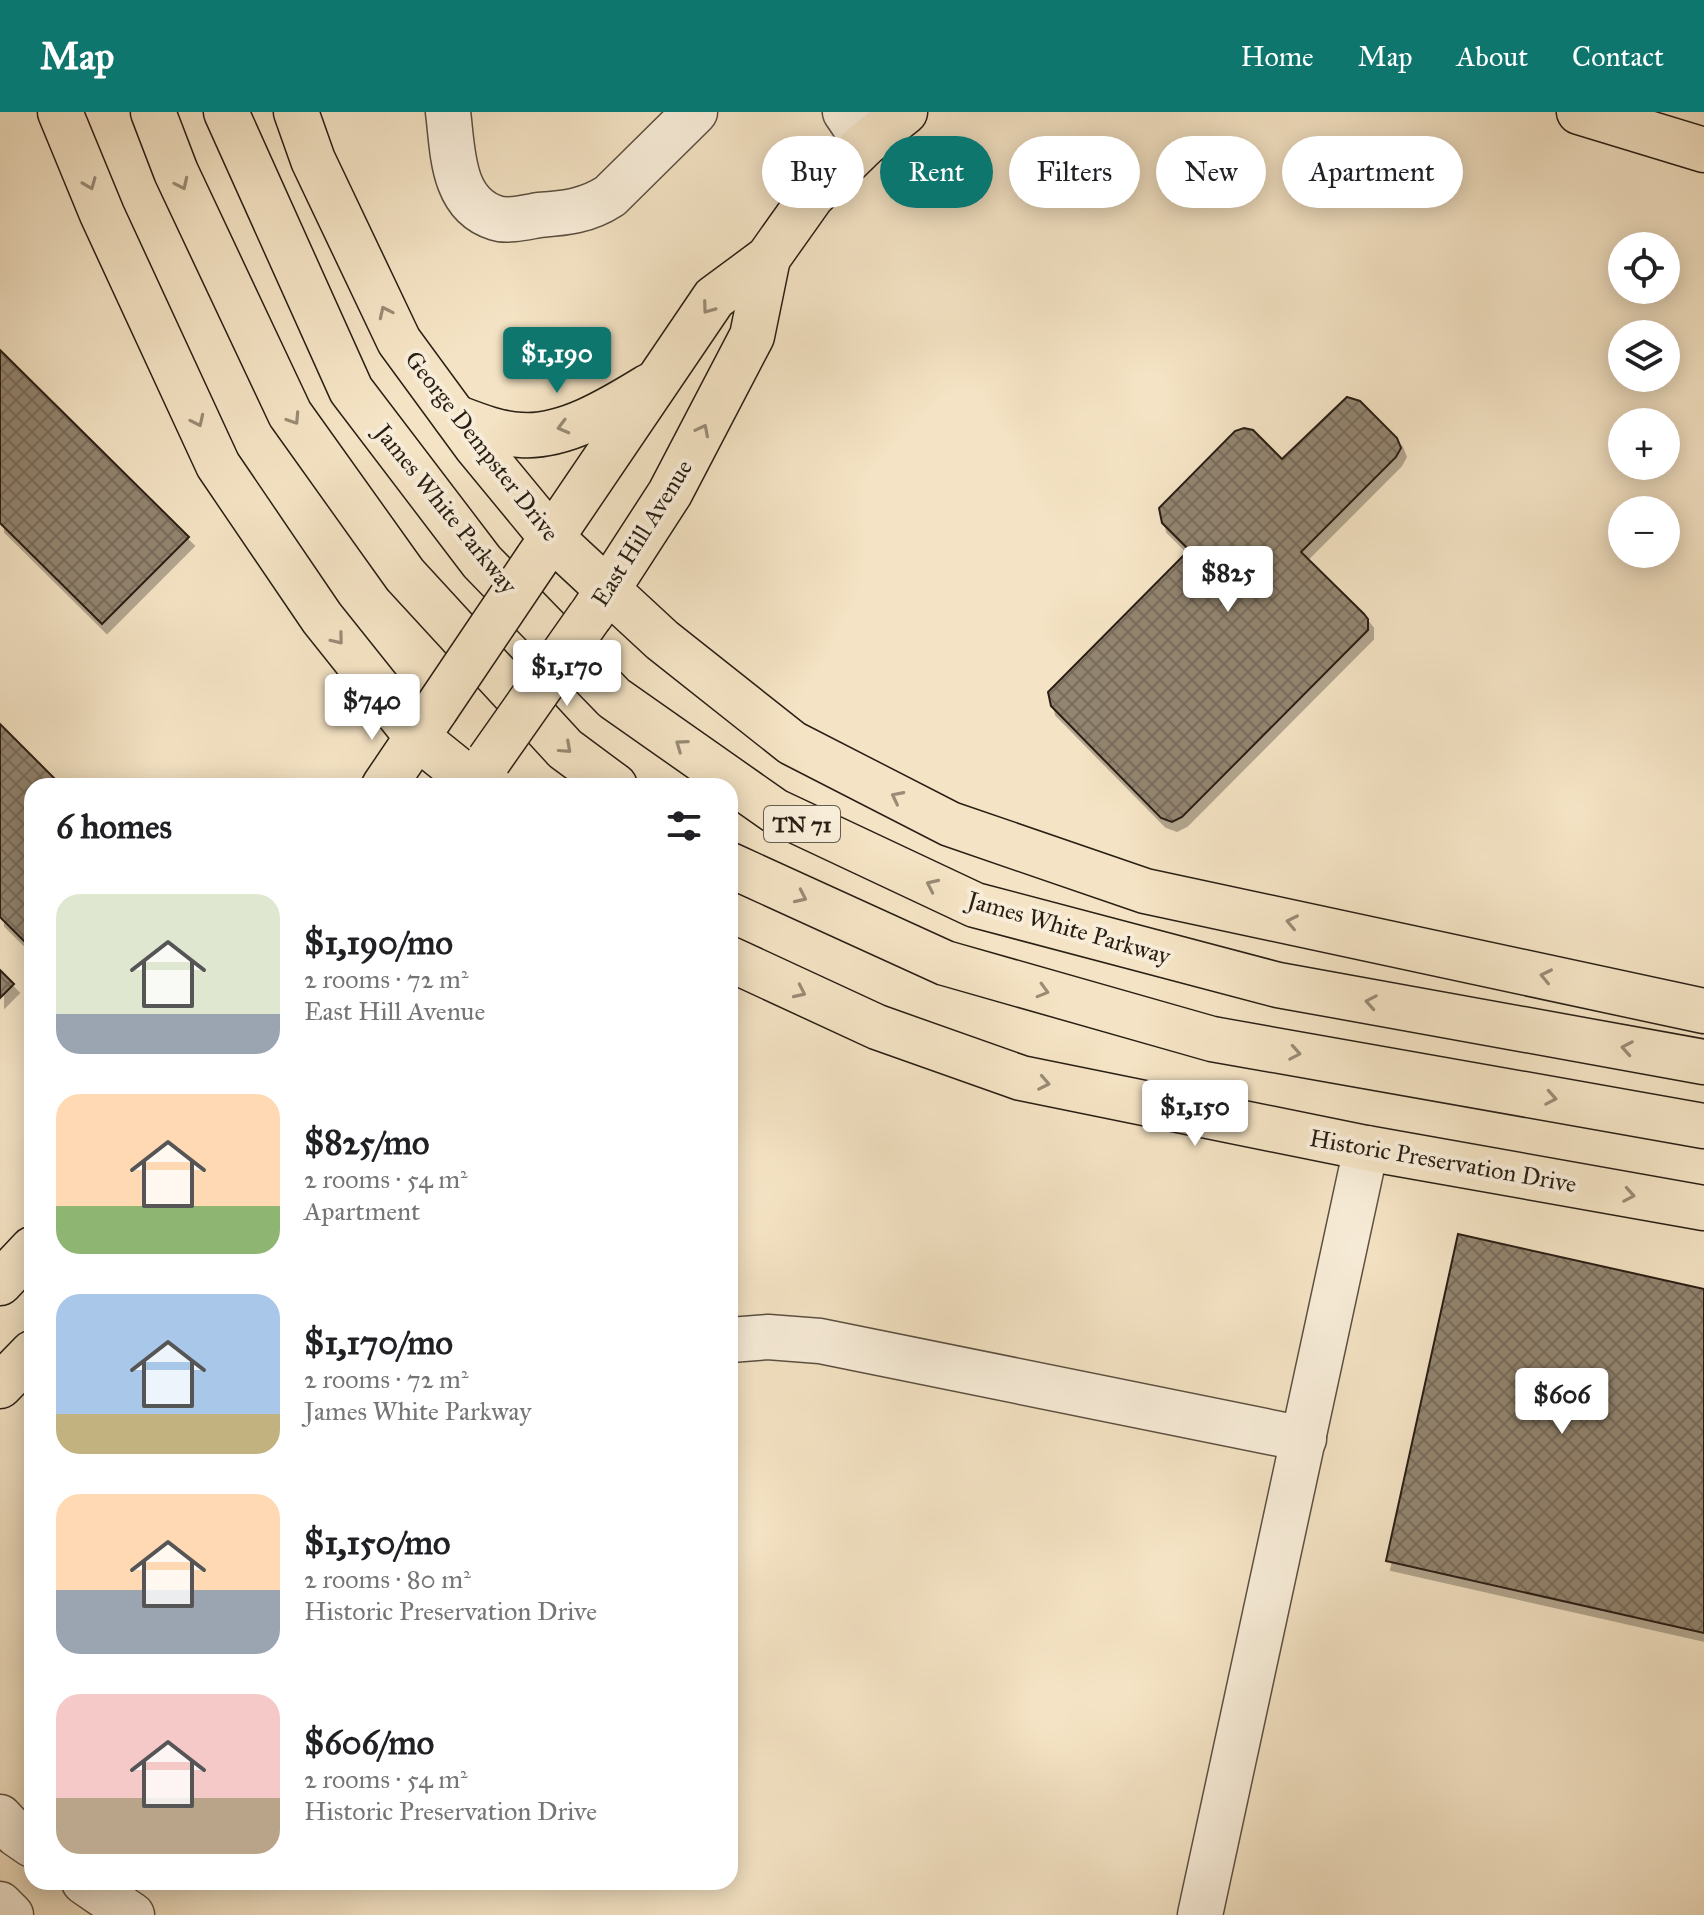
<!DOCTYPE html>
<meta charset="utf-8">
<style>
:root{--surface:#fff;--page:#f6f6f6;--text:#202124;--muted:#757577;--accent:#0f766e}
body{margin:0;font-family:"IM FELL Great Primer",serif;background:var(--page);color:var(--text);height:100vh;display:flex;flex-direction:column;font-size:30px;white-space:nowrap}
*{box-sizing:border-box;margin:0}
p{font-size:26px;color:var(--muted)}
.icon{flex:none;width:44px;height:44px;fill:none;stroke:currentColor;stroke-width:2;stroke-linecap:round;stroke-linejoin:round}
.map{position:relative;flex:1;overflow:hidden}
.details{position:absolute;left:24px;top:666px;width:714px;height:1112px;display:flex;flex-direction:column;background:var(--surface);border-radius:24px;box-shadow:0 4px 20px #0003}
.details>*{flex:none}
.guide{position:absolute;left:762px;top:24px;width:760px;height:72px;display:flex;gap:16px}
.controls{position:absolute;left:1608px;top:120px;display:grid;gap:16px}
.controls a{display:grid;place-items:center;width:72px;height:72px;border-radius:50%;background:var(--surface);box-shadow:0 4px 20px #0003;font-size:40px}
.price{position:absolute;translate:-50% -68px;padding:0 18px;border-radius:8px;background:#fff;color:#222;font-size:26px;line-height:52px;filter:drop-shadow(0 2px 4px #0008)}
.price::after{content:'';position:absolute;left:50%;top:48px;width:24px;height:18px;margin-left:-12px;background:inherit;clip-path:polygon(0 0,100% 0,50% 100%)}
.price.on{background:var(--accent);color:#fff}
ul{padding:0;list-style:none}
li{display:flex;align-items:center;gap:24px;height:200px;padding:0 32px}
li span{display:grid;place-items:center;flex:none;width:224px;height:160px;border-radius:24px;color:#555}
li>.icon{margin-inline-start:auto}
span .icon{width:96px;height:96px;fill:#fffc;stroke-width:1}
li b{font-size:34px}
h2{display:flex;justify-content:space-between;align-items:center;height:96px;padding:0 32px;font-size:34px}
.chip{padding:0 28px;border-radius:36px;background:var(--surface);box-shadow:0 4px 20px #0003;font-size:28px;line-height:72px}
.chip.on{background:var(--accent);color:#fff}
header{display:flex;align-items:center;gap:48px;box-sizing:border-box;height:112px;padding:0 40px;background:var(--accent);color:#fff}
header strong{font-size:38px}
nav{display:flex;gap:44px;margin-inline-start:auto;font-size:28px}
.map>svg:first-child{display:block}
</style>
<header>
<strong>Map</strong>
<nav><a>Home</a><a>Map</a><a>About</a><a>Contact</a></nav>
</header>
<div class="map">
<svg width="1704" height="1803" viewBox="0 0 1704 1803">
<defs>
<pattern id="building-cross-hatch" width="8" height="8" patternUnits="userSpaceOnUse" patternTransform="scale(2)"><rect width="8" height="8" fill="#938570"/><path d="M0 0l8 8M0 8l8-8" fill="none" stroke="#786c5b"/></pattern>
<filter id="shadow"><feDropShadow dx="5" dy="9" stdDeviation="0" flood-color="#0004"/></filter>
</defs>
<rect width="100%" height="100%" fill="#f4e3c4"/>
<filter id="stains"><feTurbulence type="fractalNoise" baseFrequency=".0025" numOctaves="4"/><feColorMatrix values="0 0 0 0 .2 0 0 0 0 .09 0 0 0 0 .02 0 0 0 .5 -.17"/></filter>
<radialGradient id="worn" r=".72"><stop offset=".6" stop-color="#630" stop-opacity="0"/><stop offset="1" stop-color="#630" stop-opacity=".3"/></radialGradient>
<g fill="url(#building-cross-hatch)" stroke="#291f14" stroke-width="2" filter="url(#shadow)">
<path d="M0 238 189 425 102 512 0 411Z"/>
<path d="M1347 285 1360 289 1397 326 1401 336 1396 345 1301 440 1364 502 1368 507V518L1182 705 1172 710 1161 706 1051 594 1048 580 1189 438 1162 411 1159 396 1235 319 1244 316 1253 318 1282 347Z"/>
<path d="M0 612 62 674H32L31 836 0 805Z"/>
<path d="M0 858 14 872 0 886Z"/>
<path d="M1458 1122 1704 1177V1521L1386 1449Z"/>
</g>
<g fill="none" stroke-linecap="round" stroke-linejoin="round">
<defs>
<g id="minor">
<path d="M448 0C453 38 451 92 496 106 508 110 527 105 539 103 566 101 587 99 610 84L695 0"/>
<path d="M845 0 866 31"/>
<path d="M730 1228 768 1225 820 1229 1304 1327"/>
<path d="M0 1705 16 1722 32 1733"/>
<path d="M84 1770 132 1803"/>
<path d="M0 1792 11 1803"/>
<path d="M1200 1803 1366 1036"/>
</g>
<g id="major">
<path d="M296 0 313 48 399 229 476 334 551 425 608 478"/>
<path d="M1579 0 1704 38"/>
<path d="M455 305C476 313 498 322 521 323 565 326 613 296 649 274"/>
<path d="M537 447 714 186 768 146 812 84 866 31 905 0"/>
<path d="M591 503 670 381 752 224 768 146"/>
<path d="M417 625 478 674"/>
<path d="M384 674 436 597"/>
<path d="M730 847 877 915 1021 966 1366 1036 1704 1096"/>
<path d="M0 1171 32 1137"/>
<path d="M0 1274 32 1241"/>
</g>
<g id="highway">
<path d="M60 0 102 102 218 353 322 506 417 625"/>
<path d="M153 0 176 60 290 302 405 463 565 637 615 674"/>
<path d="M226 0 351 278 482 450 614 586 775 699 975 793 1278 873 1704 950"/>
<path d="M608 478 662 528 792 631 950 712 1145 779 1704 899"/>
<path d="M730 753 945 851 1212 927 1704 1014"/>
</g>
</defs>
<use href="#minor" stroke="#5c5040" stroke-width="47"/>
<use href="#major" stroke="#291f14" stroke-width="47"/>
<use href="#highway" stroke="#291f14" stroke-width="47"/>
<use href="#minor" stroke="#f8edd9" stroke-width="44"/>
<use href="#major" stroke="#f4e3c4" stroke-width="44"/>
<use href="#highway" stroke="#f4e3c4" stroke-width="44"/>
<defs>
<g id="major-bridge">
<path d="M436 597 537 447"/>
<path d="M489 648 590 504"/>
</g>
</defs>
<use href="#major-bridge" stroke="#291f14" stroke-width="47" stroke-linecap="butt"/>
<use href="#major-bridge" stroke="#f4e3c4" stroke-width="44"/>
</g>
<defs><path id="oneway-chevron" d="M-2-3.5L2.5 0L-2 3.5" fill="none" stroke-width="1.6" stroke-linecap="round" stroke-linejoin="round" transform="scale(2)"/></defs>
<g stroke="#998b75">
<use href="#oneway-chevron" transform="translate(90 72) rotate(68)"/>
<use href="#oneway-chevron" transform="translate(182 72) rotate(65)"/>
<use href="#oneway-chevron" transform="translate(708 196) rotate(126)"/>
<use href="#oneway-chevron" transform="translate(385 200) rotate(-115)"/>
<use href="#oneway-chevron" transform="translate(294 307) rotate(57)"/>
<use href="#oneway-chevron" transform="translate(198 309) rotate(65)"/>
<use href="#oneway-chevron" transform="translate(563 315) rotate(165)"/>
<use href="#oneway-chevron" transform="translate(703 318) rotate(-63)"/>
<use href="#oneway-chevron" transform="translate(338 527) rotate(51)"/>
<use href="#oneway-chevron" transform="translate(681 633) rotate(-145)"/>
<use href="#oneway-chevron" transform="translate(566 636) rotate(42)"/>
<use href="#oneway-chevron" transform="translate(897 685) rotate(-153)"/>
<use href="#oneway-chevron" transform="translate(932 773) rotate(-155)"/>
<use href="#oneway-chevron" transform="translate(801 785) rotate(25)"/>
<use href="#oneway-chevron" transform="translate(1292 810) rotate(-168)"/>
<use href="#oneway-chevron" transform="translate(1546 864) rotate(-168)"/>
<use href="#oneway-chevron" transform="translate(1043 879) rotate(16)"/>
<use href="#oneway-chevron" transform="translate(800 880) rotate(25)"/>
<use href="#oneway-chevron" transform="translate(1371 890) rotate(-170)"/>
<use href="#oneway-chevron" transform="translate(1627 936) rotate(-170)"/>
<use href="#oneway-chevron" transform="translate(1295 941) rotate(10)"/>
<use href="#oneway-chevron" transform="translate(1044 971) rotate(11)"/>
<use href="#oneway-chevron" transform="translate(1551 986) rotate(10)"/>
<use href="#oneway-chevron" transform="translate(1629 1083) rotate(10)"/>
</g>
<g text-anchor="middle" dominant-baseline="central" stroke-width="8" stroke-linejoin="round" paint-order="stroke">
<rect fill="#f8edd9" stroke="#675d4f" stroke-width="2" x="764" y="694" width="76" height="36" rx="6"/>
<g font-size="22" font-weight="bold" fill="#291f14">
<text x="802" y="712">TN 71</text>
</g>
<g font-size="24" fill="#291f14" stroke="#f8edd9">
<text transform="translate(482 334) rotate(52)">George Dempster Drive</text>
<text transform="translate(446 397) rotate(51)">James White Parkway</text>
<text transform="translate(642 421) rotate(-58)">East Hill Avenue</text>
<text transform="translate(1069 816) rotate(16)">James White Parkway</text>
<text transform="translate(1443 1049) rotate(10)">Historic Preservation Drive</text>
</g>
</g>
<rect width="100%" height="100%" filter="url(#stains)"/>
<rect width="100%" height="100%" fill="url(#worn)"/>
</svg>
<div class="controls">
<a><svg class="icon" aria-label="locate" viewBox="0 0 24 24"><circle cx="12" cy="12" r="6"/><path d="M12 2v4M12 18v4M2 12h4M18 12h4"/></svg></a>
<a><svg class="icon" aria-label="layers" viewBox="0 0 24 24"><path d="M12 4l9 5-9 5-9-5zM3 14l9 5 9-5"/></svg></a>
<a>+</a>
<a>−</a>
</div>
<b class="price on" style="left:557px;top:283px">$1,190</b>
<b class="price" style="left:1228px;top:502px">$825</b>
<b class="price" style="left:567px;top:596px">$1,170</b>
<b class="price" style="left:372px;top:630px">$740</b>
<b class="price" style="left:1195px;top:1036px">$1,150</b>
<b class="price" style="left:1562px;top:1324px">$606</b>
<div class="guide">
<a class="chip">Buy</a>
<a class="chip on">Rent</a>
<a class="chip">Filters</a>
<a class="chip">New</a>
<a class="chip">Apartment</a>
</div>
<section class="details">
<h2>6 homes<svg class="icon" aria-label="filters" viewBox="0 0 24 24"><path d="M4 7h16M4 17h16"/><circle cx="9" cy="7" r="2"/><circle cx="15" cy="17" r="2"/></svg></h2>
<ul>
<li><span style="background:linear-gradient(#dfe7d0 75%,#9aa5b1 0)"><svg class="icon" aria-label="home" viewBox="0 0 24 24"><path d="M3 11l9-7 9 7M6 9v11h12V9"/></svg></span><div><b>$1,190/mo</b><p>2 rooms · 72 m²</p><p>East Hill Avenue</p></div></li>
<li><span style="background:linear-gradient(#ffd9b3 70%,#8fb573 0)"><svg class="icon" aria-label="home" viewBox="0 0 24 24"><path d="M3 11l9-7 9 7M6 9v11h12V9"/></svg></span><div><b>$825/mo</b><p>2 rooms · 54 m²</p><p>Apartment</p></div></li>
<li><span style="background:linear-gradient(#a9c7e8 75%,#c2b280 0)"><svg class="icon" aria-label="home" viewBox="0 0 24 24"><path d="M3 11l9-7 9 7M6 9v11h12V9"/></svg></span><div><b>$1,170/mo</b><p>2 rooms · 72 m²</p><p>James White Parkway</p></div></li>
<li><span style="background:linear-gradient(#ffd9b3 60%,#9aa5b1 0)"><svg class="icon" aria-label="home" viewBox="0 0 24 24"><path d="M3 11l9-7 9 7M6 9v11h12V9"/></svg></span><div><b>$1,150/mo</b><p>2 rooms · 80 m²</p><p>Historic Preservation Drive</p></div></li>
<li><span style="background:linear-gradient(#f6c9c9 65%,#b9a48a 0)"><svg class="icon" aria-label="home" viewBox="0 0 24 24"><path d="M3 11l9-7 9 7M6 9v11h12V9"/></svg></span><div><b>$606/mo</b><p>2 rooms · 54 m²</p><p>Historic Preservation Drive</p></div></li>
</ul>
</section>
</div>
